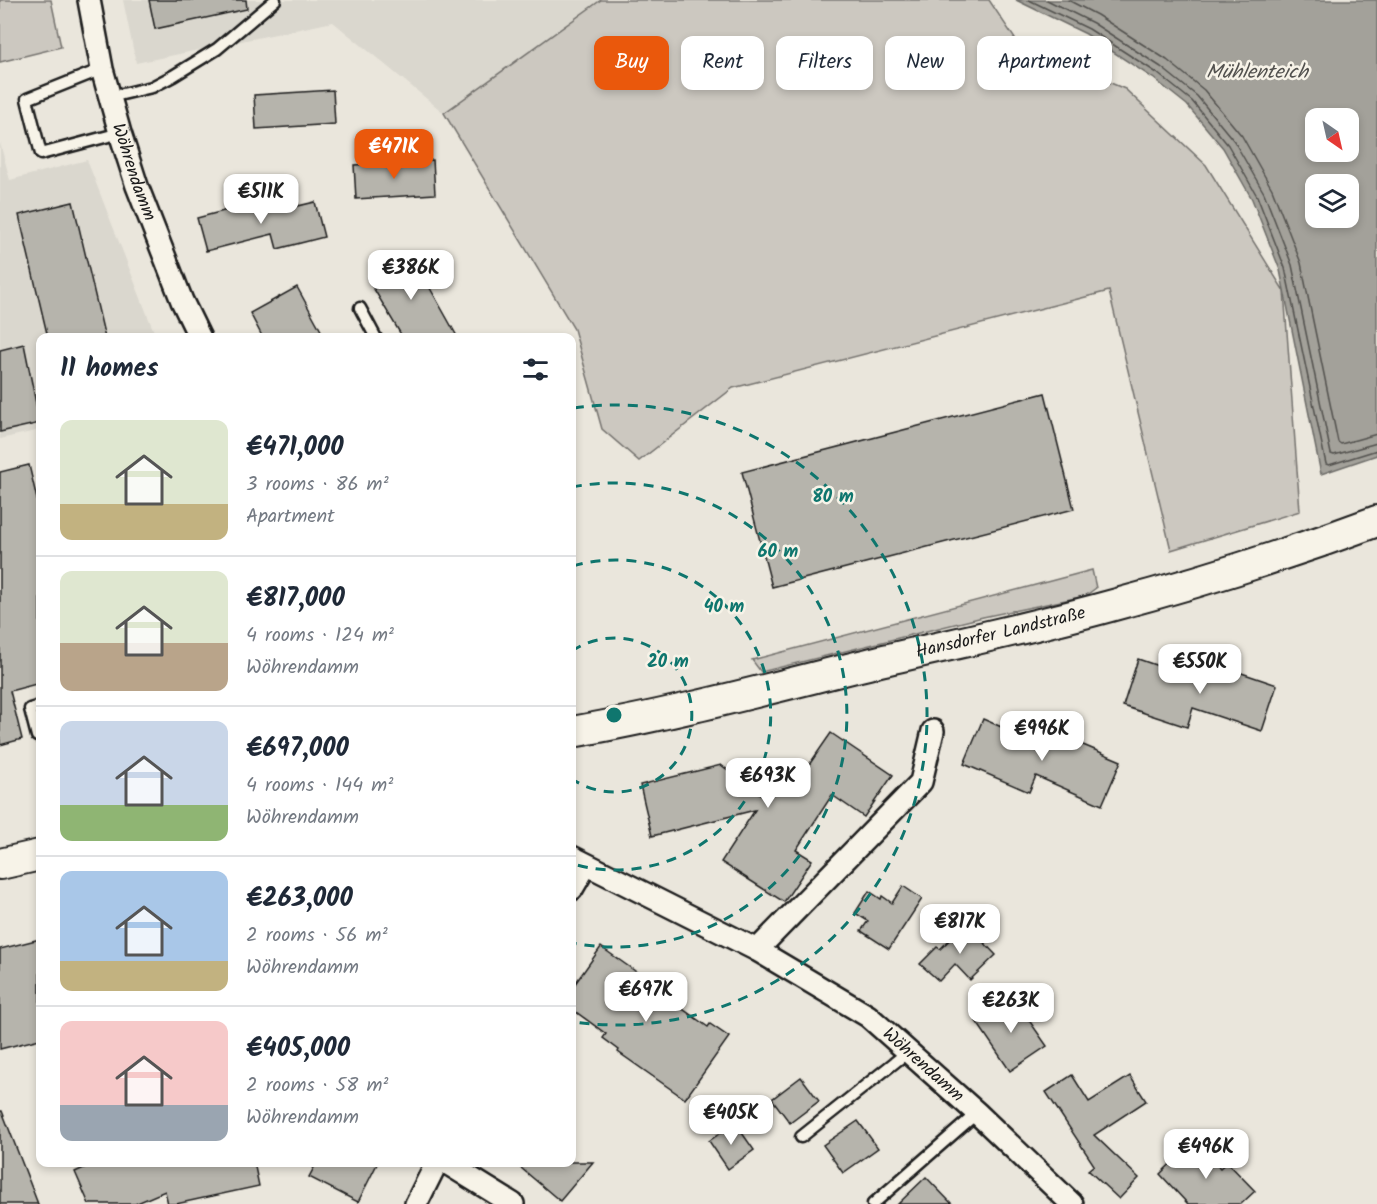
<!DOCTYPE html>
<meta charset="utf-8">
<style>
:root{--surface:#fff;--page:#f2f2f3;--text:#1f2937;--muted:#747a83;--line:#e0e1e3;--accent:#ea580c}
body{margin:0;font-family:Kalam,sans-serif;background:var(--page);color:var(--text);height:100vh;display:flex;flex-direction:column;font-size:22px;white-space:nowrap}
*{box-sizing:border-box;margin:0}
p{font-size:20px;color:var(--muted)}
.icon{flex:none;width:33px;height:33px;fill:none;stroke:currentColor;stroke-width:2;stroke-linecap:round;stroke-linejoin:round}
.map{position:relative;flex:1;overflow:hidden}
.panel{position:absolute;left:36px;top:333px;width:540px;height:834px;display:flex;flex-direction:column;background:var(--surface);border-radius:12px;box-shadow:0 3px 9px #0003}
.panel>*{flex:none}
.top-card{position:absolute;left:594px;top:36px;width:570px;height:54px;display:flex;gap:12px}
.needle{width:39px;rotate:146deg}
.fabs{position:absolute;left:1305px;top:108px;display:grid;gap:12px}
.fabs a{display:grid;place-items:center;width:54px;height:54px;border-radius:12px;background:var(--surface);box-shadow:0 3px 9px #0003;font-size:30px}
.price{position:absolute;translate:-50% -51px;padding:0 14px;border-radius:12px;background:#fff;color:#222;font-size:20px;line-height:39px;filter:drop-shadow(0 2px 3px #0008)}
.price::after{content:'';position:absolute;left:50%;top:36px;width:18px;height:14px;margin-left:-9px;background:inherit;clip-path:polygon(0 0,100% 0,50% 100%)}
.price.current{background:var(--accent);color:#fff}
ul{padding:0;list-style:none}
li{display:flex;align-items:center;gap:18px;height:150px;padding:0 24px}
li+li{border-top:2px solid var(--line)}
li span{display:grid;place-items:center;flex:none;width:168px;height:120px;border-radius:12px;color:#555}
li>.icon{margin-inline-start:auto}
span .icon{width:72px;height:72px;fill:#fffc;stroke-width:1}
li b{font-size:26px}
h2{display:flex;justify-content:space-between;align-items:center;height:72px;padding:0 24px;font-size:26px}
.chip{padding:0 21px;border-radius:12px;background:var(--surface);box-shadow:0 3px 9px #0003;font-size:21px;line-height:54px}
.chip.current{background:var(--accent);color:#fff}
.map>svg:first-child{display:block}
</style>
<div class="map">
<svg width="1377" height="1204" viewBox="0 0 1377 1204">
<rect width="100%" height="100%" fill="#eae6dc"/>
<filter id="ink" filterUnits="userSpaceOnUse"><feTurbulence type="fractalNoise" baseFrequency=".0167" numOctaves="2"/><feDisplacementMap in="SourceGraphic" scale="12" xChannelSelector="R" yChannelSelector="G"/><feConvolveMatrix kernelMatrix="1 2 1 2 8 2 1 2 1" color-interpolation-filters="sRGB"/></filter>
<g filter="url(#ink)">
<g fill="#dad7ce">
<path d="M123 0H601L444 113 333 22 136 63Z"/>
<path d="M0 143 10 180 87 160 156 337 40 338V430L0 439Z"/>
</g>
<g fill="#ccc8c0" stroke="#74726e" stroke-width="1.5">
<path d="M0 0H51L61 47 0 62Z"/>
<path d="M601 0H989L1019 45 1125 89 1206 165 1284 291 1300 511 1171 550 1109 291 733 388 639 461 602 429 574 329 444 113Z"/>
<path d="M1092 570 1096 588 1085 596 983 617 761 672 752 660Z"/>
</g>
<path fill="#a3a19a" stroke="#6d6c68" stroke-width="1.5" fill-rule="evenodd" d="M1016 0H1377V455L1321 474 1280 270 1252 199 1223 148 1187 105 1153 78 1086 34ZM1316 118H1348V152H1316ZM1316 184H1348V218H1316Z"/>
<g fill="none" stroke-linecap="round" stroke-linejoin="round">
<g stroke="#52514e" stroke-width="1.5">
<path d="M1029 0 1089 29 1157 73 1192 101 1228 145 1257 196 1285 268 1326 464 1329 465 1377 450"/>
<path d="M1047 0 1093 23 1161 67 1197 96 1234 141 1264 193 1292 265 1331 454 1334 455 1377 443"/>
<path d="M1068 0 1097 15 1167 60 1204 90 1242 136 1272 189 1301 263 1338 442 1341 444 1377 434"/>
</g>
</g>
<g fill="#b6b4ac" stroke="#1c1c1c" stroke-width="1.5">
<path d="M149 0H246L247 9 155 29Z"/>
<path d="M333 90 335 124 256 129 254 95Z"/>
<path d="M433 160 435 194 356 199 354 165Z"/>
<path d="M273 198 277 211 315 202 324 237 277 249 273 234 206 251 197 218Z"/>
<path d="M73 202 105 338H48L19 215Z"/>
<path d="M410 253 435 297 458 338H403L368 279Z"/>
<path d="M297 287 325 338H263L250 313Z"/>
<path d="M24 344 40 423 0 432V350Z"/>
<path d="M1045 393 1074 509 772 587 742 472Z"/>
<path d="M29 465 40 512V683L10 691 22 739 0 745V472Z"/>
<path d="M1138 659 1202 681 1209 662 1277 685 1262 731 1193 708 1187 727 1123 706Z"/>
<path d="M983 719 1050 748 1057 734 1121 761 1102 805 1036 776 1029 792 964 764Z"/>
<path d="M831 733 893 775 864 817 832 795 796 850 812 860 784 902 721 862 755 810 652 836 640 785 721 765 763 796 783 763 802 775Z"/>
<path d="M903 886 922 899 889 949 861 931 868 921 855 913 869 891 881 899 882 896 892 903Z"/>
<path d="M966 924 996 955 970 980 955 964 939 981 920 964 937 947 940 949Z"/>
<path d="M40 939V1039L0 1049V949Z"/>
<path d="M601 947 645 978 662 976 663 995 708 1027 710 1024 729 1037 685 1099 618 1052 619 1050 603 1038 606 1034 572 1009V988Z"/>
<path d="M1012 996 1047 1046 1010 1071 976 1021Z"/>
<path d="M1072 1075 1089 1102 1130 1076 1146 1101 1094 1135 1139 1178 1119 1199 1088 1170 1094 1165 1046 1092Z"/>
<path d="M801 1077 819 1101 790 1123 772 1099Z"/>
<path d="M0 1111H2L38 1204H0Z"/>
<path d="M858 1121 878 1148 843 1173 823 1145Z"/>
<path d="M735 1123 754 1150 728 1169 709 1141Z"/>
<path d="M1194 1141 1220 1168 1227 1162 1255 1191 1241 1204H1188L1160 1174Z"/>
<path d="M97 1162H254L259 1186 176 1204H168L165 1191 135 1204H89L75 1172Z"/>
<path d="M317 1162H378L358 1202 309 1177Z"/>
<path d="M514 1162H593L560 1201Z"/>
<path d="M926 1177 952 1204H898Z"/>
</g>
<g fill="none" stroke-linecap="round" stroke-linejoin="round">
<defs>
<g id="lane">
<path d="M102 69 27 99 41 154 120 133"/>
<path d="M110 97 152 87 173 76 217 49 275 0"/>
<path d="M360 308 376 338"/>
<path d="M37 736 30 709 40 706"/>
<path d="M801 1137 909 1051"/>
<path d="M873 1204 977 1113"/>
</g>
<g id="street">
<path id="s1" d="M89 0 102 69 120 133 137 186 182 301 200 338"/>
<path id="s2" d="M572 857 757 950 868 1016 977 1113 1072 1204"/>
<path d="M572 889 586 865"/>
<path d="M757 950 921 782 933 731"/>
<path d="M445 1162 513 1204"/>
<path d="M416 1204 437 1162"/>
</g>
<g id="secondary">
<path id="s3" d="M572 732C676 714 778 686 880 661 957 643 1034 627 1110 606 1200 582 1289 554 1377 521"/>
<path d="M0 864 40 855"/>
</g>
</defs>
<use href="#lane" stroke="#1c1c1c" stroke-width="15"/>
<use href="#street" stroke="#1c1c1c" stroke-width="26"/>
<use href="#secondary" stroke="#1c1c1c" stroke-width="34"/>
<use href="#lane" stroke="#f7f3e8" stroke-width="10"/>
<use href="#street" stroke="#f7f3e8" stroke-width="21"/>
<use href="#secondary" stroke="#f7f3e8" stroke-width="30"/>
</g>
</g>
<g fill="none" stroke="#0f766e" stroke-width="3" stroke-dasharray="10 8">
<path d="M572 651A77 77 0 1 1 572 779"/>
<path d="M573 566A155 155 0 1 1 573 864"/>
<path d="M572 487A232 232 0 1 1 572 943"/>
<path d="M574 408A310 310 0 1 1 574 1022"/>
</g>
<g text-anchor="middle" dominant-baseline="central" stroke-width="5" stroke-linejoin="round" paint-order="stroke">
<g font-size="18" fill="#1c1c1c" stroke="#f7f3e8">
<text stroke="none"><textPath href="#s1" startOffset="178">Wöhrendamm</textPath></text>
<text stroke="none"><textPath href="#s3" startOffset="440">Hansdorfer Landstraße</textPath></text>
<text stroke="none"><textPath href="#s2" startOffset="410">Wöhrendamm</textPath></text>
</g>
<g font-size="20" font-style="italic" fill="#52514e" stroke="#f7f3e8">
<text x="1257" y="73">Mühlenteich</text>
</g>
</g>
<circle cx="614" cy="715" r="9" fill="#0f766e" stroke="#f7f3e8" stroke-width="3"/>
<g font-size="18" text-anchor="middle" font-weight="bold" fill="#0f766e" stroke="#f7f3e8" stroke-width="5" stroke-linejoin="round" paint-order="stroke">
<text x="833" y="502">80 m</text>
<text x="778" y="557">60 m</text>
<text x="724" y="612">40 m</text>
<text x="668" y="667">20 m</text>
</g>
</svg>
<div class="fabs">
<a><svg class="needle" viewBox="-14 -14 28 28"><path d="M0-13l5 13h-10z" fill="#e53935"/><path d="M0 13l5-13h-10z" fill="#747a83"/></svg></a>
<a><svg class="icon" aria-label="layers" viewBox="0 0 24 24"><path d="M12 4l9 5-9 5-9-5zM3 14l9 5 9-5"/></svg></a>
</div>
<b class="price current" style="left:394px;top:180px">€471K</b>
<b class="price" style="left:261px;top:225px">€511K</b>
<b class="price" style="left:411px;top:301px">€386K</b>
<b class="price" style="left:1200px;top:695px">€550K</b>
<b class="price" style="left:1042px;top:762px">€996K</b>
<b class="price" style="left:768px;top:809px">€693K</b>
<b class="price" style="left:960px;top:955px">€817K</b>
<b class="price" style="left:646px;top:1023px">€697K</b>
<b class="price" style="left:1011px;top:1034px">€263K</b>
<b class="price" style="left:731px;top:1146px">€405K</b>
<b class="price" style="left:1206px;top:1180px">€496K</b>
<div class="top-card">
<a class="chip current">Buy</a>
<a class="chip">Rent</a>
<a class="chip">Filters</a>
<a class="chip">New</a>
<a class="chip">Apartment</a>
</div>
<section class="panel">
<h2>11 homes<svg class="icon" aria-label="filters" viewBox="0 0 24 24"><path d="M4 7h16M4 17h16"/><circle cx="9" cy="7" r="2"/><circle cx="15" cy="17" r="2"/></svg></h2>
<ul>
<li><span style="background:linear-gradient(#dfe7d0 70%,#c2b280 0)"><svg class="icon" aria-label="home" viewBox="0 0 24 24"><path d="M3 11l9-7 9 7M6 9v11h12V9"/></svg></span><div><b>€471,000</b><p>3 rooms · 86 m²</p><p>Apartment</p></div></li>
<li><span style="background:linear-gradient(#dfe7d0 60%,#b9a48a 0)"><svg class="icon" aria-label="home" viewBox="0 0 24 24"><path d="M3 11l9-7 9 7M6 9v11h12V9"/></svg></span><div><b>€817,000</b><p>4 rooms · 124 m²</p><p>Wöhrendamm</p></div></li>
<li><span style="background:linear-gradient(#c9d6e8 70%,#8fb573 0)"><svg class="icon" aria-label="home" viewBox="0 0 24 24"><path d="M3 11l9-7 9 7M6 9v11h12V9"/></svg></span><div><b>€697,000</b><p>4 rooms · 144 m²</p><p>Wöhrendamm</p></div></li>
<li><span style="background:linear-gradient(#a9c7e8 75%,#c2b280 0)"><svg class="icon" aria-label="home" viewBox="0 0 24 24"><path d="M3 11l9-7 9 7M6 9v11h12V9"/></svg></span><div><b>€263,000</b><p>2 rooms · 56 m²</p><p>Wöhrendamm</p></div></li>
<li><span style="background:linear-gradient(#f6c9c9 70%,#9aa5b1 0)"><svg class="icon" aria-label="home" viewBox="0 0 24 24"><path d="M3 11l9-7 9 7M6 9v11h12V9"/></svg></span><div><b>€405,000</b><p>2 rooms · 58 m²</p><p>Wöhrendamm</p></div></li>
</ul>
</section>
</div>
